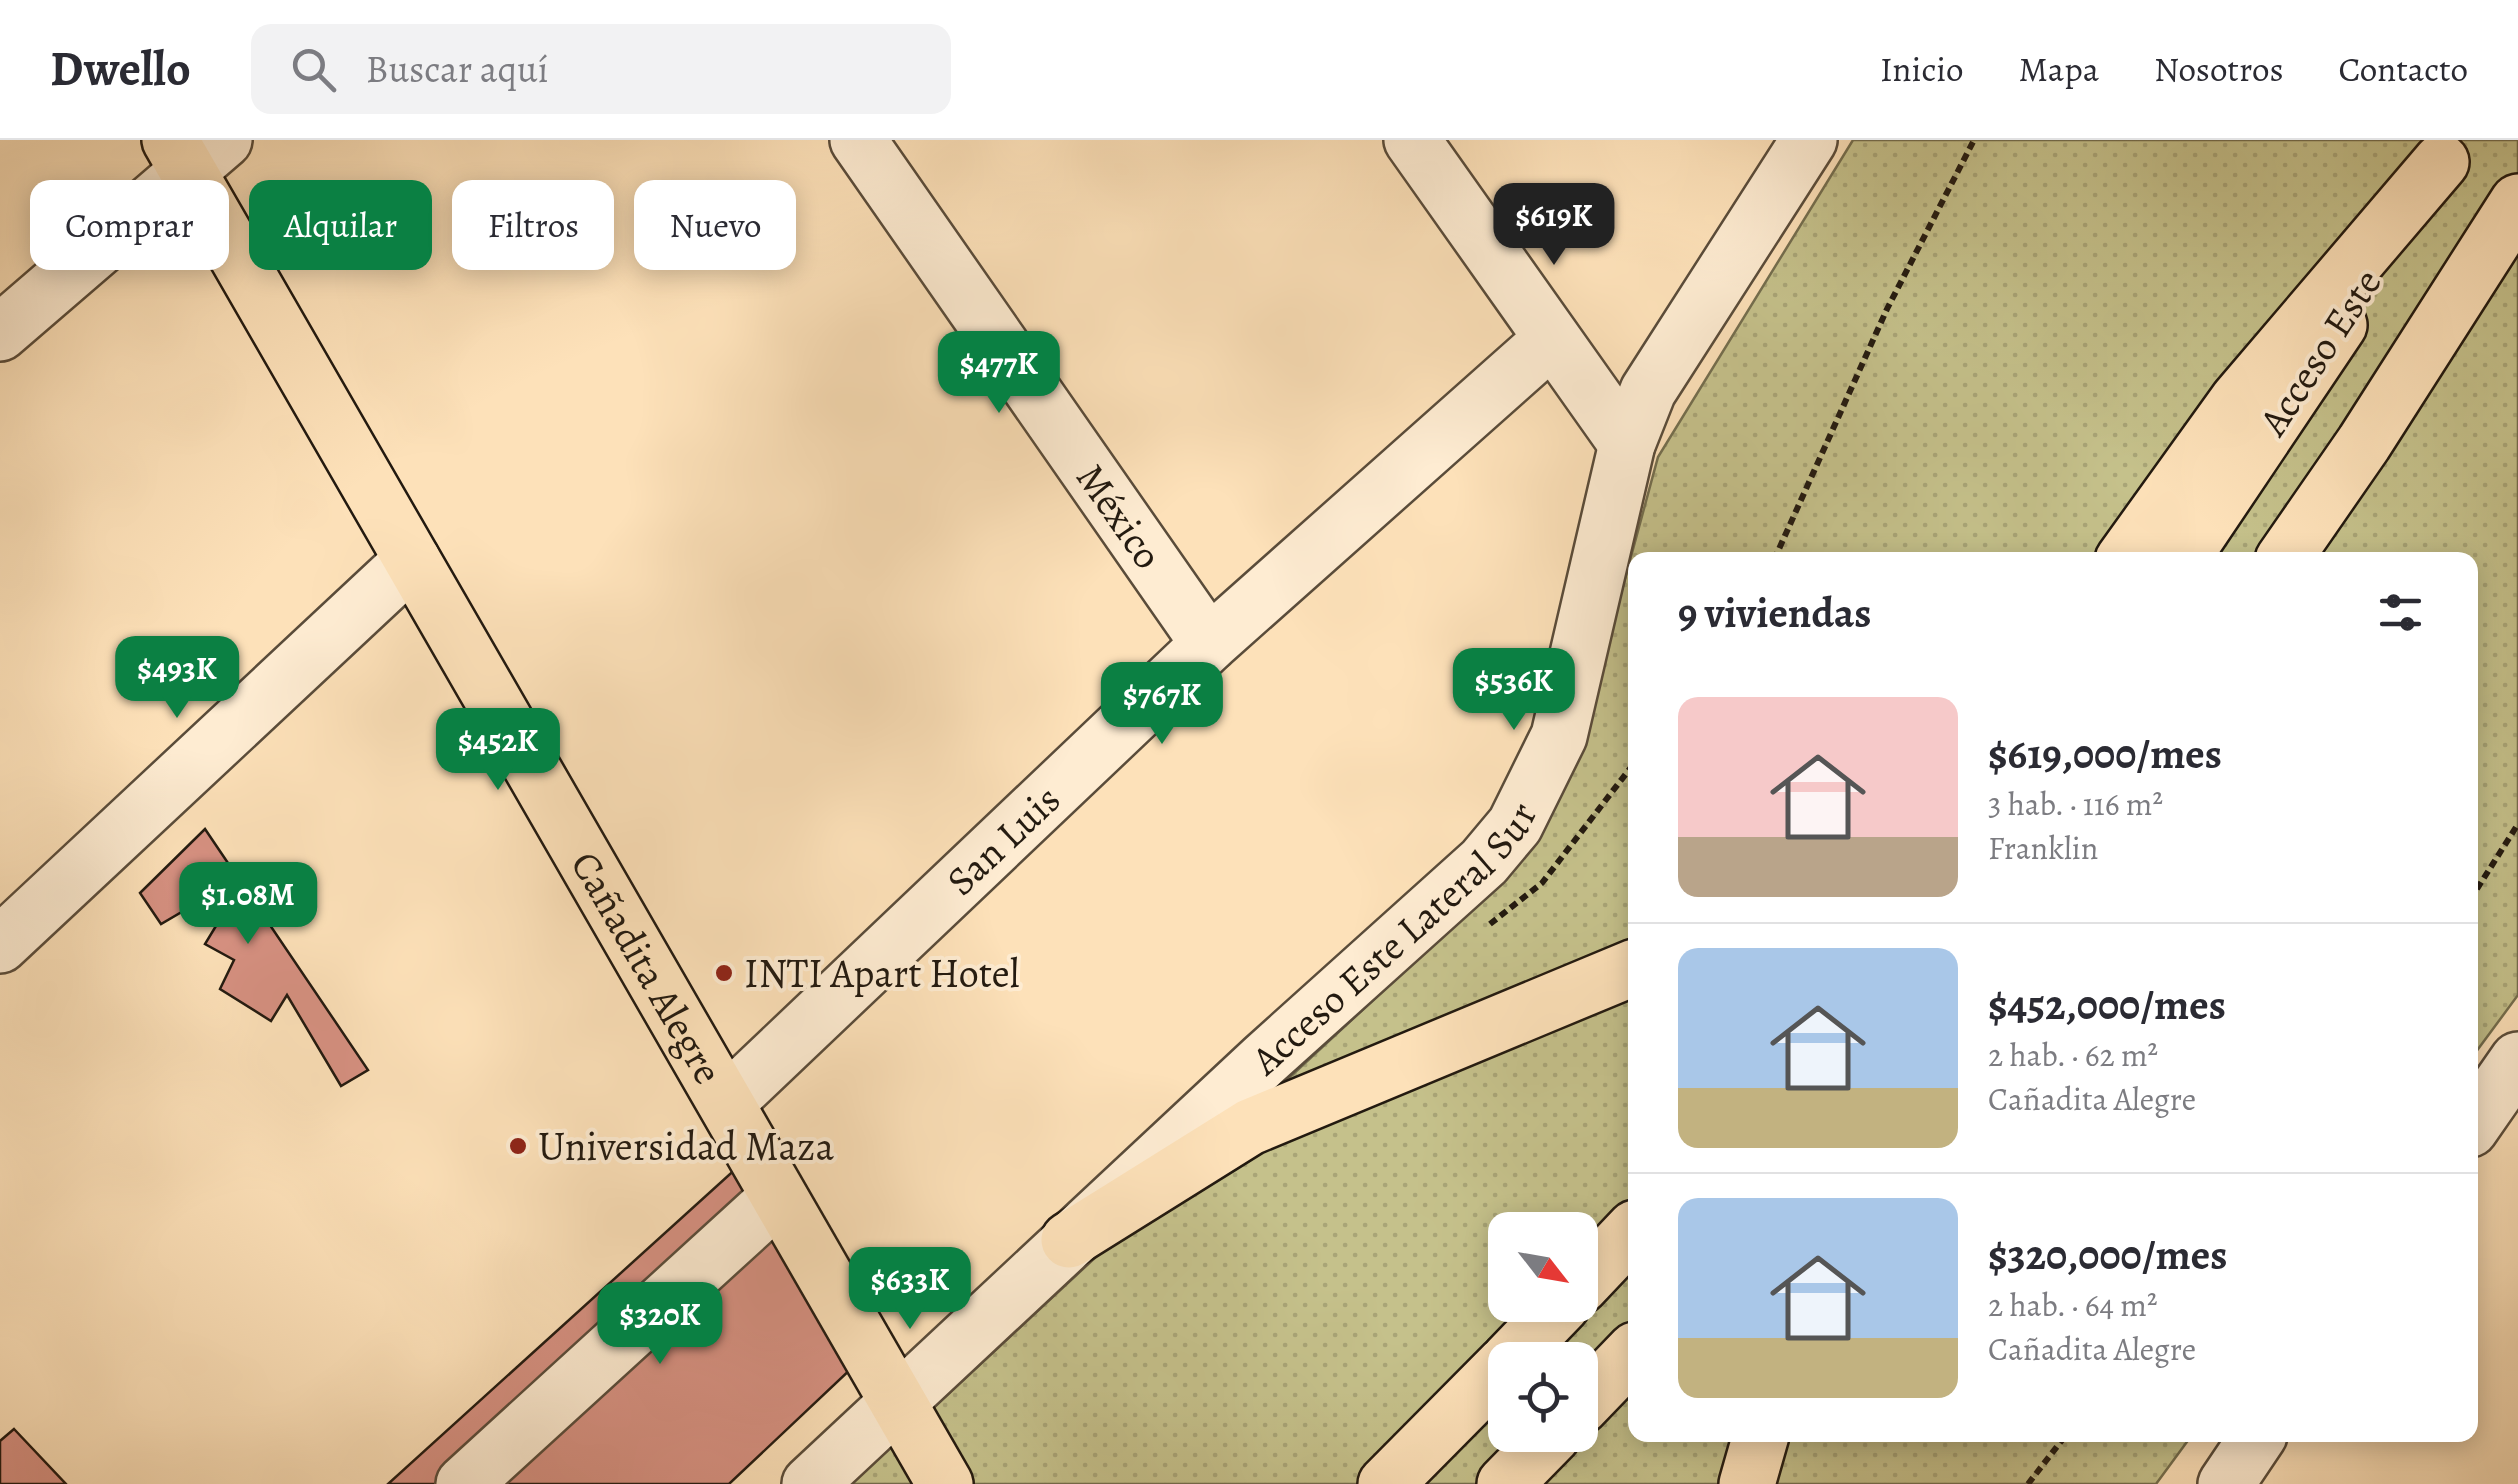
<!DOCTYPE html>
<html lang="es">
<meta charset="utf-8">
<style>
:root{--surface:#fff;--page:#f2f2f3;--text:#2b2b33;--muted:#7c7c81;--line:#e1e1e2;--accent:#0b8043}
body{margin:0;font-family:Alegreya,serif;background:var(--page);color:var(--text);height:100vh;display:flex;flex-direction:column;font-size:38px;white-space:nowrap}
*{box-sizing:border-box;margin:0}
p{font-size:32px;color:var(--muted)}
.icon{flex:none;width:55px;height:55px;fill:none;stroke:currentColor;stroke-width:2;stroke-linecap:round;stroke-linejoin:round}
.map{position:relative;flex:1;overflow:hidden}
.details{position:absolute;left:1628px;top:412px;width:850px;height:890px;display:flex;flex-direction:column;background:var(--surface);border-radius:20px;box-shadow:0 5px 25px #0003}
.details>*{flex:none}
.hud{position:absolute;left:30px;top:40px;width:950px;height:90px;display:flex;gap:20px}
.needle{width:65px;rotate:121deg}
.fabs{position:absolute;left:1488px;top:1072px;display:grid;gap:20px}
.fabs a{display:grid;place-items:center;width:110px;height:110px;border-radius:20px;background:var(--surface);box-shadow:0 5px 25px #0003;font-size:50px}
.price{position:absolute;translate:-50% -85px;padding:0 22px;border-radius:20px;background:var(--accent);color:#fff;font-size:32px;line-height:65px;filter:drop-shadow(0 2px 5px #0008)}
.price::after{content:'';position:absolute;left:50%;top:60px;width:30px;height:22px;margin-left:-15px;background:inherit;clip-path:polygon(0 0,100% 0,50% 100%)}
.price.active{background:#222;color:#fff}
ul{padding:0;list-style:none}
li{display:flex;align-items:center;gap:30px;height:250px;padding:0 50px}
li+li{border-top:2px solid var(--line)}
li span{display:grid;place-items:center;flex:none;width:280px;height:200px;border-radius:20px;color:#555}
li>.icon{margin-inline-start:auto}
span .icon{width:120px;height:120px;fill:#fffc;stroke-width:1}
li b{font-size:42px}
h2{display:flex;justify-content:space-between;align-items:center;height:120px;padding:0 50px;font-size:42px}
.tag{padding:0 35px;border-radius:20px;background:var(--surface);box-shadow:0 5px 25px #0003;font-size:35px;line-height:90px}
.tag.active{background:var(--accent);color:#fff}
header{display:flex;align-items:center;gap:60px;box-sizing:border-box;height:140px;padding:0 50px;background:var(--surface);border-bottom:2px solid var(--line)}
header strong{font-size:48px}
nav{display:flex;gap:55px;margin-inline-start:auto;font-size:35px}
.search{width:700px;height:90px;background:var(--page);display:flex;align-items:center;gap:25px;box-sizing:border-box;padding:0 35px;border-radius:20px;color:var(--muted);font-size:38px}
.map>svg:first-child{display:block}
</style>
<header>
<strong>Dwello</strong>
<div class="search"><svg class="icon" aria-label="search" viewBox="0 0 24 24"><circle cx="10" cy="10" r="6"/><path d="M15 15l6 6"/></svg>Buscar aquí</div>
<nav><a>Inicio</a><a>Mapa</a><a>Nosotros</a><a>Contacto</a></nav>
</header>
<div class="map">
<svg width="2518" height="1344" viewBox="0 0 2518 1344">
<defs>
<pattern id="park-dots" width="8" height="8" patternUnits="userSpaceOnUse" patternTransform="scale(2.5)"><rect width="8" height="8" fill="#c5c18b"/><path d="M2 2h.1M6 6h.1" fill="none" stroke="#a9a577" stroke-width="1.8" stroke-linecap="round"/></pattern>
</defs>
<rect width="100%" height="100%" fill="#fde1b9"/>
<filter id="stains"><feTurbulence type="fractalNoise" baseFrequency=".002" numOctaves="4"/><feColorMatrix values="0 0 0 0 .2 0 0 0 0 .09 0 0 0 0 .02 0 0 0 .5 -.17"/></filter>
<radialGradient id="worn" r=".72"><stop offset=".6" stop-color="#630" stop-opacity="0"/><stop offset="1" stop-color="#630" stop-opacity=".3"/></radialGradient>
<path fill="url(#park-dots)" stroke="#746e4e" stroke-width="2.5" fill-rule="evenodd" d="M1853 0H2518V855L2470 920V420H1635V1295H2192L2156 1344H851L1507 736 1581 601 1658 317ZM1505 1090H1580V1165H1505ZM1505 1220H1580V1295H1505Z"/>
<g fill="#d79182" stroke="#231a10" stroke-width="2.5">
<path d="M205 689 368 930 341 946 287 855 271 881 220 849 234 820 205 804 219 781 197 763 161 784 140 753Z"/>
<path d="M740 1025 854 1226 729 1344H388Z"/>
<path d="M14 1289 66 1344H0V1301Z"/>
</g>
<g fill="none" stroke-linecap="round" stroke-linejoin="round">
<defs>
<g id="minor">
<path id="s1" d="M858 0 1209 504"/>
<path d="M1412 0 1627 304"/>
<path d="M0 193 224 0"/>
<path d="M0 805 412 420"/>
<path id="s2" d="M726 963 1209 504 1552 199"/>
<path d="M2470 989 2518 920"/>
<path d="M464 1344 777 1058"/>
<path id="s3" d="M810 1344 1264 920 1484 722 1515 685 1559 596 1627 304 1648 251 1809 0"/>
<path d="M2226 1344 2259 1295"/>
</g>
<g id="major">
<path id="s4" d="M170 0 945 1344"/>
</g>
<g id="highway">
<path d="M2123 420 2238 260 2441 22"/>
<path d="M2181 420 2339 185"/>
<path d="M2283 420 2364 303 2518 62"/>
<path d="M1069 1100 1250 987 1635 827"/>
<path d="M1580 1146 1635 1088"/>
<path d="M1509 1220 1562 1165"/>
<path d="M1580 1267 1635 1210"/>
<path d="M1386 1344 1505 1224"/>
<path d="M1505 1344 1553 1295"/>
<path d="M1747 1344 1761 1295"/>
</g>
</defs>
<use href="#minor" stroke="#5a4c3a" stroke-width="60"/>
<use href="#major" stroke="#231a10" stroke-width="60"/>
<use href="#highway" stroke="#231a10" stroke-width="60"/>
<g stroke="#231a10" stroke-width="6" stroke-dasharray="8 5" stroke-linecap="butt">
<path d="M1774 420 1887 169 1974 0"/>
<path d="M2470 760 2518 684"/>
<path d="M1490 784 1542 743 1635 622"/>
<path d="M2028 1344 2066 1295"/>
</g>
<use href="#minor" stroke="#feecd2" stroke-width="55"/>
<use href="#major" stroke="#fde1b9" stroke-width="55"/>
<use href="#highway" stroke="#fde1b9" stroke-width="55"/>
</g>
<g fill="#8f2418" stroke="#feecd2" stroke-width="4">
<circle cx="724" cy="833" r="10"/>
<circle cx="518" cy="1006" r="10"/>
</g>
<g text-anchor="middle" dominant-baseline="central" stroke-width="8" stroke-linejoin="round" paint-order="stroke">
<g font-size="40" fill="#231a10" stroke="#feecd2">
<text transform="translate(2320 212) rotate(-57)">Acceso Este</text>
<text stroke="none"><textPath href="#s1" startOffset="458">México</textPath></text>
<text stroke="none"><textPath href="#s2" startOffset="382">San Luis</textPath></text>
<text stroke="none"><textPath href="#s3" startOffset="800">Acceso Este Lateral Sur</textPath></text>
<text stroke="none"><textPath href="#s4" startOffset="955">Cañadita Alegre</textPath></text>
</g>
<g font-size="40" fill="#231a10" stroke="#feecd2" text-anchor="start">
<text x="744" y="833">INTI Apart Hotel</text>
<text x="538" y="1006">Universidad Maza</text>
</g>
</g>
<rect width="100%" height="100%" filter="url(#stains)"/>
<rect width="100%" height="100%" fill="url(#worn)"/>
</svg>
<div class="fabs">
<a><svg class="needle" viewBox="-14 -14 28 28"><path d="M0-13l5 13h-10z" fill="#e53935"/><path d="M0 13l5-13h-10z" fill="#7c7c81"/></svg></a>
<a><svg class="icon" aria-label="locate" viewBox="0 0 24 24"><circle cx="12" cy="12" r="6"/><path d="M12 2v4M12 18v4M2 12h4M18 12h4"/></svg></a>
</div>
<b class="price active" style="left:1554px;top:128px">$619K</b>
<b class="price" style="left:999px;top:276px">$477K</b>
<b class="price" style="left:177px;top:581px">$493K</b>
<b class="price" style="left:1514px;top:593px">$536K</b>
<b class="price" style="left:1162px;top:607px">$767K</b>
<b class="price" style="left:498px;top:653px">$452K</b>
<b class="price" style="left:248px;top:807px">$1.08M</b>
<b class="price" style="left:910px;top:1192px">$633K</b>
<b class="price" style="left:660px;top:1227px">$320K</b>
<div class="hud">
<a class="tag">Comprar</a>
<a class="tag active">Alquilar</a>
<a class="tag">Filtros</a>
<a class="tag">Nuevo</a>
</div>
<section class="details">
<h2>9 viviendas<svg class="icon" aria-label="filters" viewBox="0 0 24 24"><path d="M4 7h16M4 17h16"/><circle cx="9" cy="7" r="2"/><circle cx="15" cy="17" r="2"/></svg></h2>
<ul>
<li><span style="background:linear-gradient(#f6c9c9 70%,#b9a48a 0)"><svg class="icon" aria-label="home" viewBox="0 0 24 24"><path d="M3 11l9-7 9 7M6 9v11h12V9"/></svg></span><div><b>$619,000/mes</b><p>3 hab. · 116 m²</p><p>Franklin</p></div></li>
<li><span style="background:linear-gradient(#a9c7e8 70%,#c2b280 0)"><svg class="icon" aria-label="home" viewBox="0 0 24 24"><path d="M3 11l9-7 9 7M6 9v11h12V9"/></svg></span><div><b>$452,000/mes</b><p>2 hab. · 62 m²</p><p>Cañadita Alegre</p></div></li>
<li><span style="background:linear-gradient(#a9c7e8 70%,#c2b280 0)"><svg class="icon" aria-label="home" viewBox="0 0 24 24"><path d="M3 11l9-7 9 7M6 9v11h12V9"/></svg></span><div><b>$320,000/mes</b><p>2 hab. · 64 m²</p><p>Cañadita Alegre</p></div></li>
</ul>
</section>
</div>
